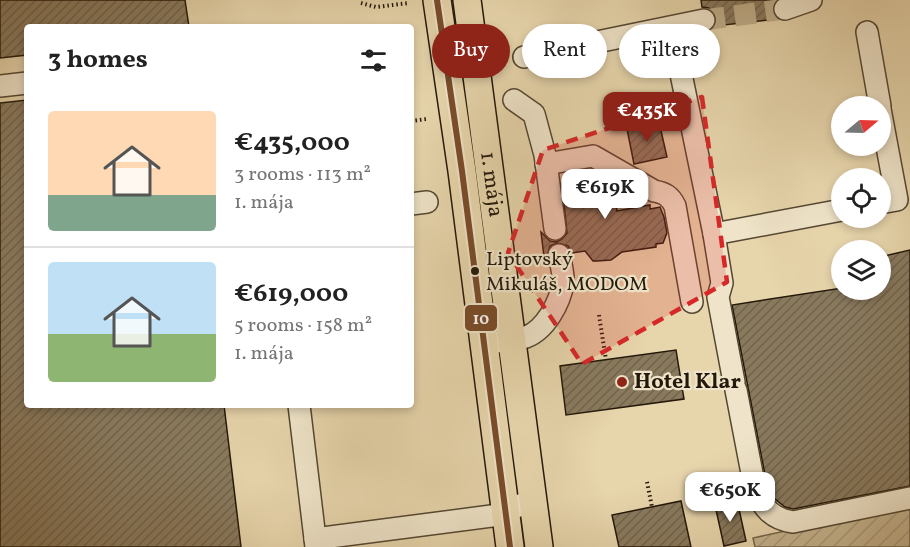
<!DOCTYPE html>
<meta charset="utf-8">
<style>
:root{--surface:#fff;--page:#f2f2f2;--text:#222;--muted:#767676;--line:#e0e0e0;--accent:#8f2418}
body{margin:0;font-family:Vollkorn,serif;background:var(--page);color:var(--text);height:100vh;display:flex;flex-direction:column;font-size:22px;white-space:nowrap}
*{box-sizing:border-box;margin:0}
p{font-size:20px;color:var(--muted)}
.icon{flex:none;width:33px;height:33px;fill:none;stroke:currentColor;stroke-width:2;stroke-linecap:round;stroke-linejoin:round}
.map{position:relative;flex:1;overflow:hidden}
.sheet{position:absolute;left:24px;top:24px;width:390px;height:384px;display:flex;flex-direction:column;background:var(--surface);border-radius:6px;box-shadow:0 3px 9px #0003}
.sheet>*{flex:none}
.hud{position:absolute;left:432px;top:24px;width:387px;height:54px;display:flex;gap:12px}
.needle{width:39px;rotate:71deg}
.tools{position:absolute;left:831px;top:96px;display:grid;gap:12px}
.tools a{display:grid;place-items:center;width:60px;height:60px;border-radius:50%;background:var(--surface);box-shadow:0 3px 9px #0003;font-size:30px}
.price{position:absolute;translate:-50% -51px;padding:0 14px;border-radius:12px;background:#fff;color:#222;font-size:20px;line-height:39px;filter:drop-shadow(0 2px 3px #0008)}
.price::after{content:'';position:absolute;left:50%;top:36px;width:18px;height:14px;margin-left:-9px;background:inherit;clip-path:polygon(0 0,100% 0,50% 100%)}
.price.selected{background:var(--accent);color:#fff}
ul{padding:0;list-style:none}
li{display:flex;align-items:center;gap:18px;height:150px;padding:0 24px}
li+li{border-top:2px solid var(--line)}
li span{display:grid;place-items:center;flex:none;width:168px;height:120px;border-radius:6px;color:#555}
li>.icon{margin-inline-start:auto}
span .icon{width:72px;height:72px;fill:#fffc;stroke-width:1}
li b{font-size:26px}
h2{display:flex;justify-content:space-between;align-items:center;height:72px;padding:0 24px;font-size:26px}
.chip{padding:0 21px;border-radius:27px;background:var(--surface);box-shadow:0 3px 9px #0003;font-size:21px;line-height:54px}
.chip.selected{background:var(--accent);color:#fff}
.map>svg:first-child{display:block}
</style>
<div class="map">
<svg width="910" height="547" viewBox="0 0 910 547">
<defs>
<pattern id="garden-furrows" width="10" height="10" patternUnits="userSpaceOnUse" patternTransform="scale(1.5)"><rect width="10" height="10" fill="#c6b590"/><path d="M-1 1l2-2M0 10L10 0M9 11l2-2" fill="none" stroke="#aa9b7b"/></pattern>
<pattern id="building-hatch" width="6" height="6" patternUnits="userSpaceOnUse" patternTransform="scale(1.5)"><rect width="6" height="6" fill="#897a5e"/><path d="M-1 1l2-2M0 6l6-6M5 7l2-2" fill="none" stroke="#70634c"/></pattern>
</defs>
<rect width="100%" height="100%" fill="#e7d5ac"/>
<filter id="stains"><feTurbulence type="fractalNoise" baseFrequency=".00333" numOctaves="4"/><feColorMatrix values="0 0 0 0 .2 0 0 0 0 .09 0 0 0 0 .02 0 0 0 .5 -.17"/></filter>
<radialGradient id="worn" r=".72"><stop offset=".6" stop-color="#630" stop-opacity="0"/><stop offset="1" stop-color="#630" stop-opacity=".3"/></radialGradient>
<path fill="url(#garden-furrows)" stroke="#74664d" stroke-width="1.5" d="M910 504V547H755L753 538Z"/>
<g fill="url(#building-hatch)" stroke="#23180a" stroke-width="1.5">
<path d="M0 0H185L189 27H27V55L0 58Z"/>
<path d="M701 0H776L772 7 773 14 777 19 715 26 717 18 714 12 709 8 702 7Z"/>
<path d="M27 100V405H224L241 547H0V103Z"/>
<path d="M659 122 667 157 634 164 627 129Z"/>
<path d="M592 170 612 182 617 211 650 205V209L660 207 664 217 667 233 663 243 656 244V247L622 252 611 260 597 261H593L585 251 572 253 568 246 557 243 550 246 547 257H544L541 232 550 241 556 242 562 239 567 233 562 184 563 181 572 173Z"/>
<path d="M910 250V486L793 509 785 507 775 499 767 485 732 305 842 288V290H880V257Z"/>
<path d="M676 350 684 399 566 415 560 366Z"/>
<path d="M737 500 746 541 724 546 715 505Z"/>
<path d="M681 501 691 547H619L612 515Z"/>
</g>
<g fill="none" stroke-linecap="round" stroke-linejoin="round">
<path stroke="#c0af8c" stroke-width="21" stroke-dasharray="21 10" stroke-linecap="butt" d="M704 20 785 9"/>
<defs>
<g id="minor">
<path d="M785 9 811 0"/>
<path d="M867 32 880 106"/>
<path d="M524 57 704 20"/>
<path d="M680 69 714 234 842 210"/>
<path d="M0 86 27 83"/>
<path d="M514 100 534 114 545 155 555 229"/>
<path d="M880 109 897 200 880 203"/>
<path d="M546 164 593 156 654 191C665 193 670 196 675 206L692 302"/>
<path d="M411 204 427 202"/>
<path d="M714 234 722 283 718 297 734 382"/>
<path d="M483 344C497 341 513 341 526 337 545 330 560 303 563 283 564 275 561 264 559 255"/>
<path d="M736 390 755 489C763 508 772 519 793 522L910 498"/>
<path d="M299 405 316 547"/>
<path d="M315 539 499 515 531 500"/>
</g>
<g id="major">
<path d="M437 0 462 171 510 547"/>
<path id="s1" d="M467 0 539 547"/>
</g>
</defs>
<use href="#minor" stroke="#544732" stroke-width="24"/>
<use href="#major" stroke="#23180a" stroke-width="30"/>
<g stroke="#23180a" stroke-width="4" stroke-dasharray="1.5 3" stroke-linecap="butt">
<path d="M361 3 376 7 409 3"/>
<path d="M411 38 414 37"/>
<path d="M411 121 427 119"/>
<path d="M599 315 606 360"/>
<path d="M647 482 652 507"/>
</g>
<use href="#minor" stroke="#efe4c9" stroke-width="21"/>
<use href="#major" stroke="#e7d5ac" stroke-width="27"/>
<defs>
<path id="bus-1" d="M437 0 462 171 510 547"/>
</defs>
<use href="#bus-1" stroke="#efe4c9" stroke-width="10"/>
<use href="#bus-1" stroke="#7a4b2a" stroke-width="6"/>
</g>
<path fill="#d62828" fill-opacity="0.2" stroke="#d62828" stroke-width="4.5" stroke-dasharray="12 8" stroke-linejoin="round" d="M702 97 727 282 582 364 508 253 543 150Z"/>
<circle fill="#23180a" stroke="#efe4c9" stroke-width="2" cx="475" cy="271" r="5"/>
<circle fill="#8f2418" stroke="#efe4c9" stroke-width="2" cx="622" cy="382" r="6"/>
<g text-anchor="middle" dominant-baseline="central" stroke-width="4.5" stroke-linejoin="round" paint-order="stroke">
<g font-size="20" fill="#23180a" stroke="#efe4c9" text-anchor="start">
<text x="486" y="260">Liptovský<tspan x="486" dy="25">Mikuláš, MODOM</tspan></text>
</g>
<g font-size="22" fill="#23180a" stroke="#efe4c9">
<text stroke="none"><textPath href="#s1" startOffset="186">1. mája</textPath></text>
</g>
<g font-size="22" font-weight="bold" fill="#23180a" stroke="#efe4c9" text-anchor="start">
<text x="634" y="382">Hotel Klar</text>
</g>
</g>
<rect stroke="#efe4c9" stroke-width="2" x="464" y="304" width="34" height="28" rx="6" fill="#7a4b2a"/>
<g font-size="16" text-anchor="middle" font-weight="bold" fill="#fff">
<text x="481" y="324">10</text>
</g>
<rect width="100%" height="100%" filter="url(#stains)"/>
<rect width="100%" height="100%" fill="url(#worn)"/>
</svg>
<div class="tools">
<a><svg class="needle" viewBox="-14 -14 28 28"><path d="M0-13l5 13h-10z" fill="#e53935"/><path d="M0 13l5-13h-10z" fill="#767676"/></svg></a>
<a><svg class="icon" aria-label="locate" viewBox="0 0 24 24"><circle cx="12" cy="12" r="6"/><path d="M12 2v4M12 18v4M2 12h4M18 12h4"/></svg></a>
<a><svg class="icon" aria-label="layers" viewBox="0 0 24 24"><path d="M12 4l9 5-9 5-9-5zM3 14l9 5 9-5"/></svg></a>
</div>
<b class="price selected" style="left:647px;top:143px">€435K</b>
<b class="price" style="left:605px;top:220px">€619K</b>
<b class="price" style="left:730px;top:523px">€650K</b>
<div class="hud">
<a class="chip selected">Buy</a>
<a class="chip">Rent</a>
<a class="chip">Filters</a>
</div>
<section class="sheet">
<h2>3 homes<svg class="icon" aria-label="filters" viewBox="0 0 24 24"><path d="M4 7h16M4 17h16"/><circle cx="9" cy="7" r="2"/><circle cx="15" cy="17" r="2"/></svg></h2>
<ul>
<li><span style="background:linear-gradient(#ffd9b3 70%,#7fa58c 0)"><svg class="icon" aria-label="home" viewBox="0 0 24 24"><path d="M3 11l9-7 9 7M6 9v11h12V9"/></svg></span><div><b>€435,000</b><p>3 rooms · 113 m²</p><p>1. mája</p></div></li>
<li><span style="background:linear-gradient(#bfe0f5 60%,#8fb573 0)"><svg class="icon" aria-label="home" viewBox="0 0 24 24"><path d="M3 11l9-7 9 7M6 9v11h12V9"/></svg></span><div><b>€619,000</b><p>5 rooms · 158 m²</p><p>1. mája</p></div></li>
</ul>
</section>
</div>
